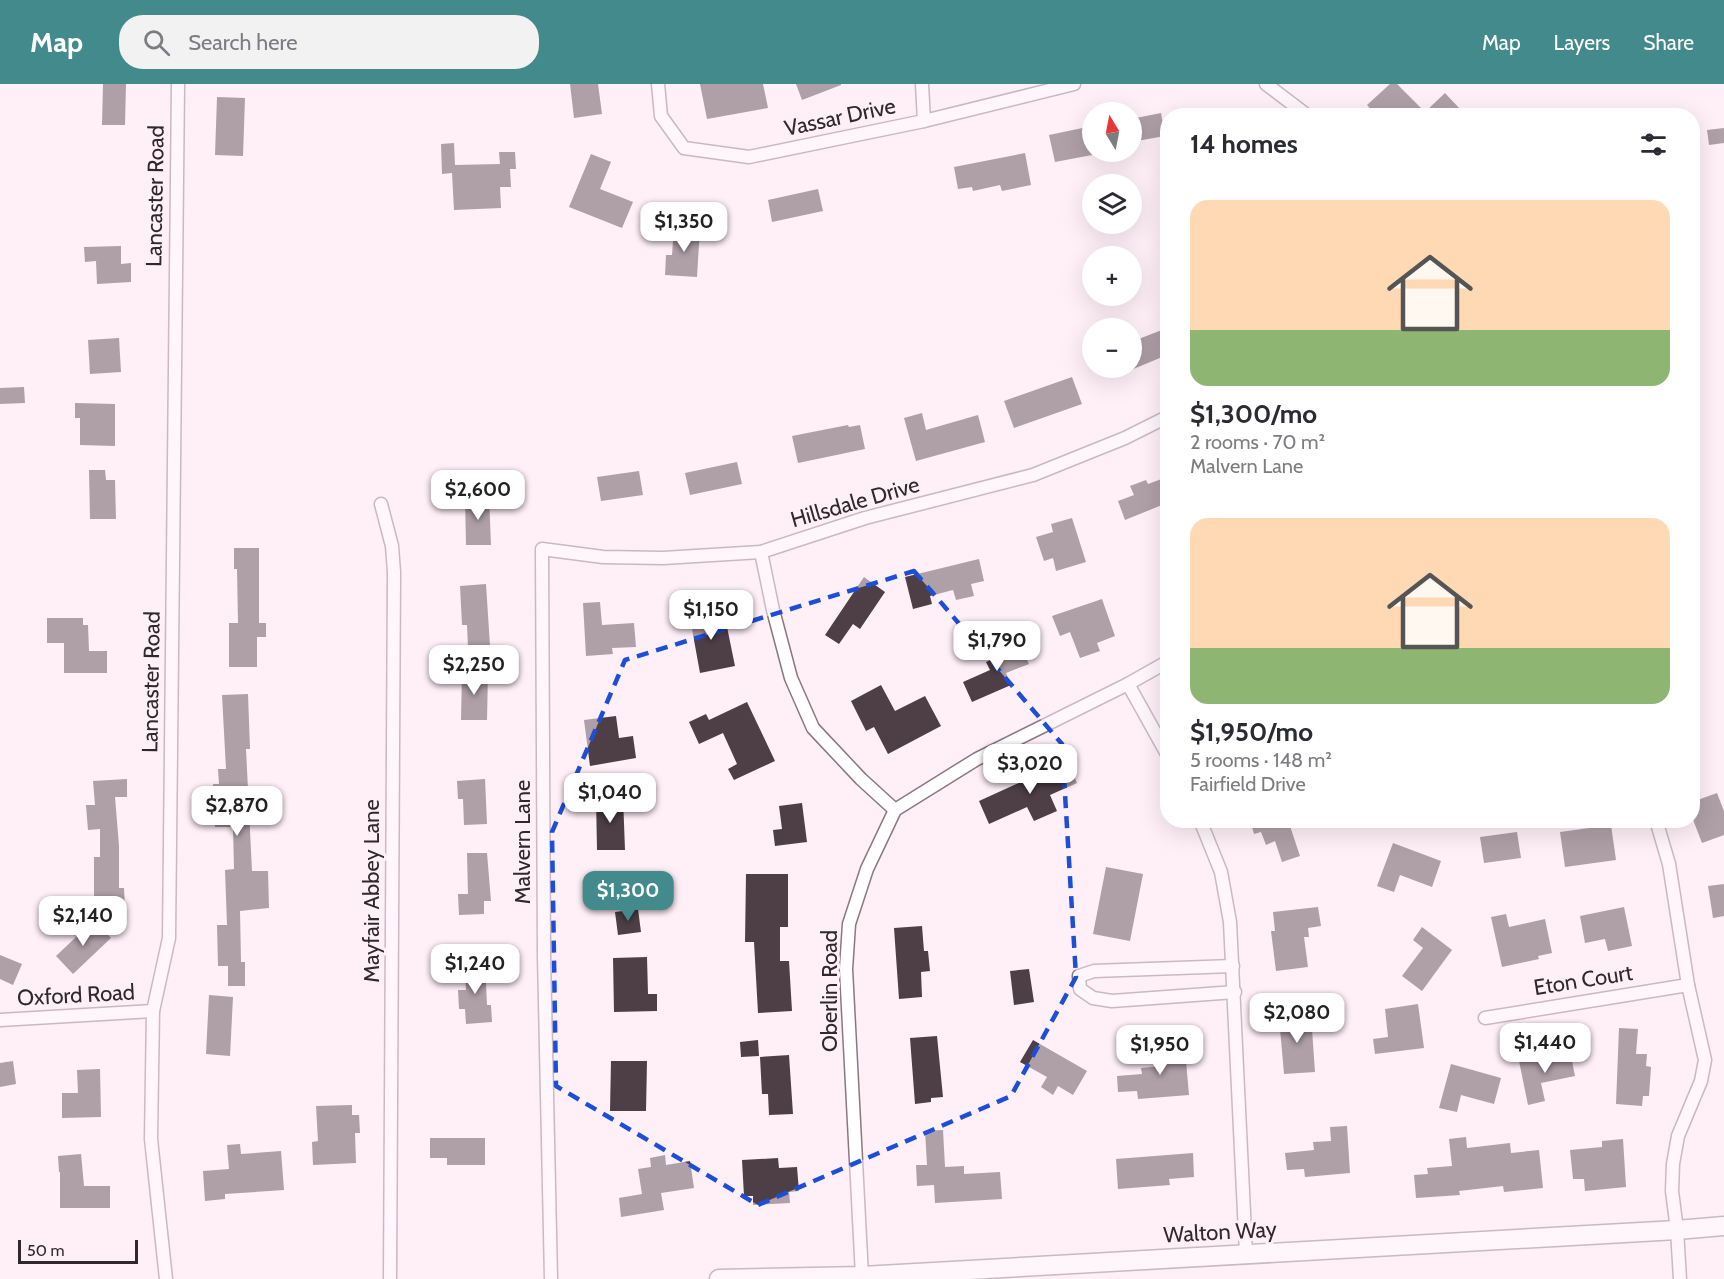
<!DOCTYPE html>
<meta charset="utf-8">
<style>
:root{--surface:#fff;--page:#f2f2f3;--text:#2b2b33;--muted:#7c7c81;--accent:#428a8b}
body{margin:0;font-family:Cabin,sans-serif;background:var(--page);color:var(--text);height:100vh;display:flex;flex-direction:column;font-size:22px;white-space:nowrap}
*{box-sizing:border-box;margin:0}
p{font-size:20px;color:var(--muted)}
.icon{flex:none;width:33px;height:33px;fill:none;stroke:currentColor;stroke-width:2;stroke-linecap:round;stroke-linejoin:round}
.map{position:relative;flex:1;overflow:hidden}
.drawer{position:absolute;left:1160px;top:24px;width:540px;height:720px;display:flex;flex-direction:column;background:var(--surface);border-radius:24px;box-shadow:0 6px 24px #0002}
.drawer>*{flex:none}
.needle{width:39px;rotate:350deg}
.buttons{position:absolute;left:1082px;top:18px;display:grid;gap:12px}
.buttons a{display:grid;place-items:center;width:60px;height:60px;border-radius:50%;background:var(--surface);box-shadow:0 6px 24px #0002;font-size:30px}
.scale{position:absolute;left:18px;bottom:15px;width:120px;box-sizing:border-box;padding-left:6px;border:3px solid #30282c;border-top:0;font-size:16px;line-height:21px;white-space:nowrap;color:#30282c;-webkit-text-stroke:4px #ffeff7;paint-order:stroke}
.price{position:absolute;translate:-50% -51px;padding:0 14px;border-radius:12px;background:#fff;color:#222;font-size:20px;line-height:39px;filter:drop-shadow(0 2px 3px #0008)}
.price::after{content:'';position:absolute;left:50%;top:36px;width:18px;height:14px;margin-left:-9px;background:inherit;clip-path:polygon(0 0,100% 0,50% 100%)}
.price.selected{background:var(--accent);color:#fff}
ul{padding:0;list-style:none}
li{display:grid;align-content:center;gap:12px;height:318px;padding:0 30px}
li span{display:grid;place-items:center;height:186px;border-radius:18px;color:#555}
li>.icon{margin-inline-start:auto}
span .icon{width:108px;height:108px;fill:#fffc;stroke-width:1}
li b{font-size:26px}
h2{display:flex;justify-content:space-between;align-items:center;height:72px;padding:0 30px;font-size:26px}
header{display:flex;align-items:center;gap:36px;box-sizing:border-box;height:84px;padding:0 30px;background:var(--accent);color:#fff}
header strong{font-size:28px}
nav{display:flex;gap:33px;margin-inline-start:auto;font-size:21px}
.search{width:420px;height:54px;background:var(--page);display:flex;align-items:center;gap:15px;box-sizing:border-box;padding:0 21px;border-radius:24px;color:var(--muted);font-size:22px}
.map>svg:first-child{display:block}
</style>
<header>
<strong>Map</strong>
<div class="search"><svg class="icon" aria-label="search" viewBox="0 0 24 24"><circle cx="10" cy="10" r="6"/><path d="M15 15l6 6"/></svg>Search here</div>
<nav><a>Map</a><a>Layers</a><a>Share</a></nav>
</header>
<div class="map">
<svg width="1724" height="1195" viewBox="0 0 1724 1195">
<rect width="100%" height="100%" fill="#ffeff7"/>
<g fill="#4e3e46">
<path d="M103 0H126L125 41H102Z"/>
<path d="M570 0H598L602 30 574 34Z"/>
<path d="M700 0H763L768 24 707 35Z"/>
<path d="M796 0H841V1L802 16Z"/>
<path d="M1390 0H1397L1425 28 1445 9 1459 24 1452 32H1377L1367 21Z"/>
<path d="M217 13 245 14 243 72 215 71Z"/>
<path d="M1161 29 1165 52 1131 58V35Z"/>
<path d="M1092 42V71L1055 78 1049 51Z"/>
<path d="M1724 44V59L1709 61 1707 46Z"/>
<path d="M454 59 455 81 500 80 499 68H515L516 85H510L511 103H500L501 124 454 126 452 89 442 90 441 60Z"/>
<path d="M1025 69 1031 101 1002 107 1000 101 973 107 972 103 958 105 954 83Z"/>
<path d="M591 70 611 78 600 105 633 118 622 144 569 123Z"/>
<path d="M818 105 823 127 772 138 768 116Z"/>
<path d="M674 143 700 144 697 193 665 191 666 171H672Z"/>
<path d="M121 162V180L131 179V198L97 200 96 177 85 178 84 163Z"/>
<path d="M1167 244V271L1131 286V258Z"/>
<path d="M119 254 121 288 90 290 88 256Z"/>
<path d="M1072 293 1082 320 1014 344 1004 317Z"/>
<path d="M24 303 25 319 0 320V304Z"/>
<path d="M75 319 115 320V362L80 361V334H75Z"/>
<path d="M922 329 926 346 978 331 985 358 916 377 904 334Z"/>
<path d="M848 341 849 343 860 341 865 365 798 379 792 352Z"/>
<path d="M737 378 742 400 690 411 685 389Z"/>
<path d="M89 386H105L106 396H115L116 435H90Z"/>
<path d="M639 387 643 411 601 417 597 393Z"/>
<path d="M1167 393V419L1125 436 1118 417 1134 411 1130 402 1146 396 1148 400Z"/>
<path d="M465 412H489L491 461H466Z"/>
<path d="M1072 434 1086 478 1056 487 1053 474 1044 477 1036 453 1053 448 1051 440Z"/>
<path d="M234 464H259V539H266V553H257V583H229V539H238L237 485H234Z"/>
<path d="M979 475 984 497 971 500 974 512 956 516 953 506 930 512 932 520 913 525 905 493Z"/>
<path d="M864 493 885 508 860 545 853 540 839 560 825 551Z"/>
<path d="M486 500 490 562 468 564 467 541H462L460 502Z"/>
<path d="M1102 515 1115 552 1097 559 1100 567 1080 574 1070 548 1060 552 1052 532Z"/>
<path d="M600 518 602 541 634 539 636 563 612 564 613 570 586 572 583 519Z"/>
<path d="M713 521 717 540 726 538 735 582 700 589 690 534 696 533 695 524Z"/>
<path d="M47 534H83V541H88L89 567H107V589H64V559H47Z"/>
<path d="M1018 555 1029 580 1006 589 1011 601 972 618 963 598 990 586 986 578 999 572 995 565Z"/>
<path d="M462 588H488L487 636H461Z"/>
<path d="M881 601 895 627 925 612 941 642 888 670 874 643 866 647 851 617Z"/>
<path d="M248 610 250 665H246L252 787H268L269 824 240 827 241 878H245V902H228V882H218L217 841H227L225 786 234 785 233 743H215L213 700H219L218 685H226L222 611Z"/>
<path d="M747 618 775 677 734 696 728 685 737 680 723 649 699 660 689 638 706 630 709 636Z"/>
<path d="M616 632 619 654 633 652 636 674 590 682 584 636Z"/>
<path d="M1067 677 1077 699 1050 711 1057 727 1034 737 1027 723 989 740 979 717Z"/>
<path d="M127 695V713H115L119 762V804H124L125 824H94V773H100V745L88 746 86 721H95L93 697Z"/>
<path d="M485 695 487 740 464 741 463 715H458L457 697Z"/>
<path d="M1717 709 1724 727V751L1702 759 1692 733V718Z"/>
<path d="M596 713H623L625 766H597Z"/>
<path d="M802 719 807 758 775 762 773 746 782 745 779 722Z"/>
<path d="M1250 736H1288L1300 772 1282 778 1275 757 1266 761 1261 748 1254 750Z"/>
<path d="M1611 741 1616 776 1565 783 1560 748Z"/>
<path d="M1517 748 1521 774 1484 779 1480 753Z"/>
<path d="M1393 759 1441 777 1432 803 1400 791 1394 808 1377 802Z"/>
<path d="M467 769H487L491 817H484V830L459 831 458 810H468Z"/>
<path d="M1106 783 1143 790 1130 857 1093 850Z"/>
<path d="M746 790H788V843H780V877H789L792 927 758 929 754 858H745Z"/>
<path d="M1724 800V832L1713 834 1708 802Z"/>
<path d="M1318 823 1321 842 1308 844 1309 853H1304L1308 883 1276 887 1271 847H1275L1273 828Z"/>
<path d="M1624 823 1632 862 1608 867 1605 855 1585 859 1580 832Z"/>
<path d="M638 825 641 848 618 851 615 828Z"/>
<path d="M1506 830 1509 843 1545 835 1552 869 1538 872 1539 875 1502 883 1491 833Z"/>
<path d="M94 836 111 854 73 890 56 872Z"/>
<path d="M922 842 924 867H928L930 887 921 888 922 913 899 915 894 844Z"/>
<path d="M1422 843 1452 866 1422 907 1402 892 1423 864 1413 856Z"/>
<path d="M0 871 22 880 13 901 0 895Z"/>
<path d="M647 873 648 910H657V927L614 928 613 874Z"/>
<path d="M485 879 487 921H491L492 938 466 940 465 925H459L458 906H466L465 880Z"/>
<path d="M1029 885 1034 918 1014 921 1010 887Z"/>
<path d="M209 911 233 913 230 972 206 970Z"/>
<path d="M1418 920 1424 964 1375 970 1373 955 1388 953 1385 925Z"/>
<path d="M1311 931 1315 988 1284 990 1279 933Z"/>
<path d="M1619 944 1638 945 1636 970H1647L1646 982 1651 983 1649 1012H1643L1642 1022 1616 1020Z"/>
<path d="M937 952 943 1013 931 1014V1018L915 1020 910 954Z"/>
<path d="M758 956 759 972 741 973 740 958Z"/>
<path d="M1033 956 1087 987 1073 1011 1058 1002 1053 1011 1041 1003 1047 993 1020 978Z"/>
<path d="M1176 957 1177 966 1185 965 1189 1011 1138 1015 1137 1007 1118 1008 1117 992 1142 990 1141 984 1163 982 1161 958Z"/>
<path d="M1570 967 1575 992 1541 999 1545 1017 1528 1021 1519 977Z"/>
<path d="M789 971 793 1030 769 1031 768 1010H762L760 973Z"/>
<path d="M13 977 16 1000 0 1003V979Z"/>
<path d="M611 977H647L646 1027H610Z"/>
<path d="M1451 980 1501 994 1494 1020 1461 1011 1457 1028 1439 1024Z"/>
<path d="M100 985 101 1033 62 1034V1009H78L77 986Z"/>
<path d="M352 1021V1031H359L360 1049H355L356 1079 313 1081 312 1058 318 1057 316 1022Z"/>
<path d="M1347 1042 1350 1089 1305 1093 1304 1085 1287 1086 1285 1069 1314 1066 1313 1058 1331 1057 1330 1043Z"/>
<path d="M943 1046 945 1083 964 1082V1090L1000 1088 1002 1115 935 1119 934 1101 917 1102 916 1081H927L925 1047Z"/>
<path d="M1466 1053 1467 1064 1510 1059 1511 1069 1539 1066 1543 1104 1504 1108 1503 1102 1459 1107 1460 1111 1416 1114 1414 1091 1428 1090 1427 1084 1452 1082 1449 1055Z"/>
<path d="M430 1054H485V1081H447V1074H430Z"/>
<path d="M1623 1055 1626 1103 1585 1107 1584 1095H1573L1570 1066 1602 1063V1057Z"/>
<path d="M240 1060 241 1070 281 1067 284 1106 225 1110V1115L205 1117 203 1087 229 1085 227 1061Z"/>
<path d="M1193 1069 1194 1093 1169 1095 1170 1101 1118 1105 1116 1075Z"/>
<path d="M81 1070 84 1102H110V1124H60V1088H59L58 1072Z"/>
<path d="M665 1071 666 1081 690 1077 694 1104 661 1109 664 1126 621 1133 619 1114 642 1110 638 1085 651 1083 650 1074Z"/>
<path d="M778 1074 779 1084 797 1083 799 1107 789 1108 790 1119 753 1121V1112H744L742 1076Z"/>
</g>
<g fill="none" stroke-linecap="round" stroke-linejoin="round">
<defs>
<g id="street">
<path d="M658 0 661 32 684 64 749 73 924 37 1074 0"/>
<path d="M922 0 924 37"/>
<path d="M1266 0 1308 32"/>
<path d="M381 420 392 462 394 488 390 1195"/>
<path d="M761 468 773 526 791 594 813 644 861 695 895 726"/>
<path d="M1128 600 1167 670"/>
<path d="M1200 736 1221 788 1230 838 1246 1170"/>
<path d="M1656 736 1669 780 1688 901 1705 976 1701 997 1678 1052 1673 1080 1672 1107 1677 1146 1680 1195"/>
<path d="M1233 882 1094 887 1079 892 1080 905 1093 914 1112 917 1235 908"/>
<path d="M1485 934 1688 901"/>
<path d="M0 936 153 927"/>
<path d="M862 1192 846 885 849 840 867 785 895 726 977 675 1128 600 1167 578"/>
<path d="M166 1195 151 1055 153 927 169 854 178 0"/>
<path d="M551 1195 544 872 542 465 603 473 663 474 761 468 865 434 1033 391 1125 354 1167 333"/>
</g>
<path id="secondary" d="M719 1195 862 1192 1677 1146 1724 1142"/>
</defs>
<use href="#street" stroke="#8a7881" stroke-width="15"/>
<use href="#secondary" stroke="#8a7881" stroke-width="21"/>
<use href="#street" stroke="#fff" stroke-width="12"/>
<use href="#secondary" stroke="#fff" stroke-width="18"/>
</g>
<path d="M0 0H1724V1195H0ZM914 487 1062 660 1076 893 1011 1012 758 1121 556 1002 552 748 625 576Z" fill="#ffeff7" fill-opacity=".55" fill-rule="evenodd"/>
<path fill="none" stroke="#1d4ed8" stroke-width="4.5" stroke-dasharray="12 8" stroke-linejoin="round" d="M914 487 1062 660 1076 893 1011 1012 758 1121 556 1002 552 748 625 576Z"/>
<g text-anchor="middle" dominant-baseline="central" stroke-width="6" stroke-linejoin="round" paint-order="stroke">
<g font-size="22" fill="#30282c" stroke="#ffeff7">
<text transform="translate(840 33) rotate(-12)">Vassar Drive</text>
<text transform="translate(155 112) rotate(-89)">Lancaster Road</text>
<text transform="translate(855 418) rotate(-16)">Hillsdale Drive</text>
<text transform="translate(151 598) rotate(-89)">Lancaster Road</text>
<text transform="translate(522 758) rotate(-90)">Malvern Lane</text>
<text transform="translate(371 807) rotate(-90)">Mayfair Abbey Lane</text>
<text transform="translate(1583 896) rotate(-9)">Eton Court</text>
<text transform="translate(829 907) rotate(-90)">Oberlin Road</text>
<text transform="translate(76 911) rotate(-3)">Oxford Road</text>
<text transform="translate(1220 1148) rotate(-3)">Walton Way</text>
</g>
</g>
</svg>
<div class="buttons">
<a><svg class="needle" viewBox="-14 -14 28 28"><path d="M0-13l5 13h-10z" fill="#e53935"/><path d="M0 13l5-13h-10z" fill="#7c7c81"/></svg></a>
<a><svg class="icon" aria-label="layers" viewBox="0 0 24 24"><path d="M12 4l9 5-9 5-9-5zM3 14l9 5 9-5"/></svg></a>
<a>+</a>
<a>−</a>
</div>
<div class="scale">50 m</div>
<b class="price" style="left:684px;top:169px">$1,350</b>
<b class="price" style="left:478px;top:437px">$2,600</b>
<b class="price" style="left:711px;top:557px">$1,150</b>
<b class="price" style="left:997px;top:588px">$1,790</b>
<b class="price" style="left:474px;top:612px">$2,250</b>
<b class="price" style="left:1030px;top:711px">$3,020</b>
<b class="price" style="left:610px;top:740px">$1,040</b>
<b class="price" style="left:237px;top:753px">$2,870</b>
<b class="price selected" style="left:628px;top:838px">$1,300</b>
<b class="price" style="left:83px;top:863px">$2,140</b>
<b class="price" style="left:475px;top:911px">$1,240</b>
<b class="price" style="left:1297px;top:960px">$2,080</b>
<b class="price" style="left:1545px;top:990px">$1,440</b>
<b class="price" style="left:1160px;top:992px">$1,950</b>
<section class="drawer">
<h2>14 homes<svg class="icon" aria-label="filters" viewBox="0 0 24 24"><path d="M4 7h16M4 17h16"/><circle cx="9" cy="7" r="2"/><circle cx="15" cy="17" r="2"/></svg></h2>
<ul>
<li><span style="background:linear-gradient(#ffd9b3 70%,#8fb573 0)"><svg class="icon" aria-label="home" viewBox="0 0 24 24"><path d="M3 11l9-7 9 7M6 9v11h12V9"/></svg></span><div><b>$1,300/mo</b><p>2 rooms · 70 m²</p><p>Malvern Lane</p></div></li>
<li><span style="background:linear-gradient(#ffd9b3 70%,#8fb573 0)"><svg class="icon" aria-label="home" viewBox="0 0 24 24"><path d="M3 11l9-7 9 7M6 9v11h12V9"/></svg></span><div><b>$1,950/mo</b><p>5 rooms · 148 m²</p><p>Fairfield Drive</p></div></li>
</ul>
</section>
</div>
